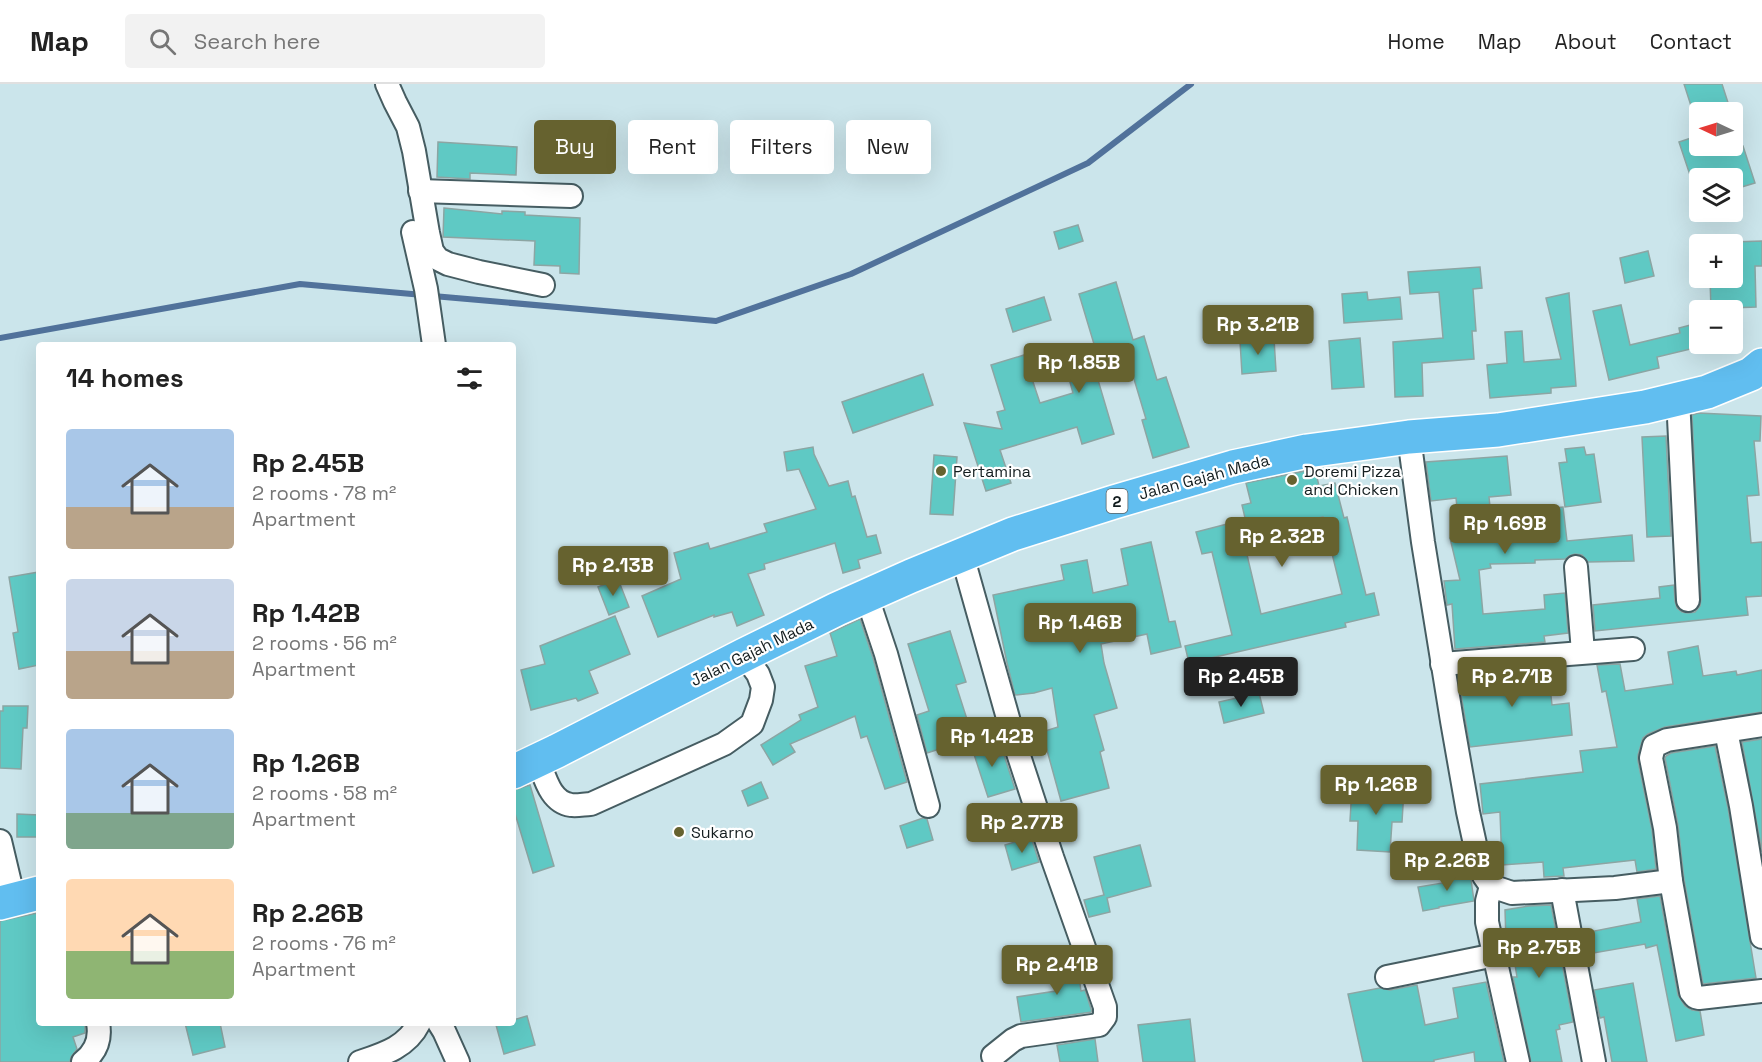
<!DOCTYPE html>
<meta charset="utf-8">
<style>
:root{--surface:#fff;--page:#f2f2f2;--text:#222;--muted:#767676;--line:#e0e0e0;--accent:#66622f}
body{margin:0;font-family:"Space Grotesk",sans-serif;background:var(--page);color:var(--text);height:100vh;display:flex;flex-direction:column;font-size:22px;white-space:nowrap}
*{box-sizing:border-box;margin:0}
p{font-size:20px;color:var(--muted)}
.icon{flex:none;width:33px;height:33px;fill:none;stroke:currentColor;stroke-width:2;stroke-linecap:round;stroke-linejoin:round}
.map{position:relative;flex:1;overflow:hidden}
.sheet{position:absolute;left:36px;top:258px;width:480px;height:684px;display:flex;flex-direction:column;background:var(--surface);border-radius:6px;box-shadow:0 6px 24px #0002}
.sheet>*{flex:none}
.banner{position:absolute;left:534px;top:36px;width:570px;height:54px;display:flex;gap:12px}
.needle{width:39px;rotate:274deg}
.buttons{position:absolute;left:1689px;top:18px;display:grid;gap:12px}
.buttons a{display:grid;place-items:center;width:54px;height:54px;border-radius:6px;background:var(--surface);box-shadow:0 6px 24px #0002;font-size:30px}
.price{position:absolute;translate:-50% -51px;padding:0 14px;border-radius:6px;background:var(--accent);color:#fff;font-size:20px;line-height:39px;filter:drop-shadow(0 2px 3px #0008)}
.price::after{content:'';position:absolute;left:50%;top:36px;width:18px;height:14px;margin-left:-9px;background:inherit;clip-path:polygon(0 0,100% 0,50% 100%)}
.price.on{background:#222;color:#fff}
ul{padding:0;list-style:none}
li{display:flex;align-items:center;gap:18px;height:150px;padding:0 30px}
li span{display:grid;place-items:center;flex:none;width:168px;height:120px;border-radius:6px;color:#555}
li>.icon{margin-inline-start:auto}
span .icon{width:72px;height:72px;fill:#fffc;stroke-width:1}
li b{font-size:26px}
h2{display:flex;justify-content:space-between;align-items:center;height:72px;padding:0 30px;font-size:26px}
.pill{padding:0 21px;border-radius:6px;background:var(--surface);box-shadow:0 6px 24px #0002;font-size:21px;line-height:54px}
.pill.on{background:var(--accent);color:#fff}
header{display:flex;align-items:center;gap:36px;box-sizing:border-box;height:84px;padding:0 30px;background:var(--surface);border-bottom:2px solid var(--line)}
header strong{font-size:28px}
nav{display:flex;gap:33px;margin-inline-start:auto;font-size:21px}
.search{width:420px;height:54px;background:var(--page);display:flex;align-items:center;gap:15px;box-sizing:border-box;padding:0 21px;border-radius:6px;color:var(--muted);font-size:22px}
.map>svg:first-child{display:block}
</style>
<header>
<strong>Map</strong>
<div class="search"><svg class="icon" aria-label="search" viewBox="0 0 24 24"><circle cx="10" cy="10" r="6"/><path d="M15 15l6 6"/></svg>Search here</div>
<nav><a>Home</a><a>Map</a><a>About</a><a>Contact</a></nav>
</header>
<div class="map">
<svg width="1762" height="978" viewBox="0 0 1762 978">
<rect width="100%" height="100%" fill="#cbe5eb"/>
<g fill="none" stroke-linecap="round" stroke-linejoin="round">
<g stroke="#51729b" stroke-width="6">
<path d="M433 212 716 237 851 190 1088 79 1191 0"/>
<path d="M0 254 300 200 423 211"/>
</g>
</g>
<g fill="#5fc9c4" stroke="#8ca5a3" stroke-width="1.5">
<path d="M1684 0H1722L1731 28H1693Z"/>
<path d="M1700 51V62H1743L1755 99 1732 106V94H1691L1679 58Z"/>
<path d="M438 58 517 63 516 91 470 89V95L437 93Z"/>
<path d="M444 124 502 130V127L525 128V131L580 134 579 190 560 189V182L534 181 535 157 443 153Z"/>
<path d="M1078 141 1083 157 1059 165 1054 148Z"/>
<path d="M1762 157V182H1755L1756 223 1731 224V226H1711L1710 194 1734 193 1733 158Z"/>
<path d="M1648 167 1654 192 1625 199 1620 174Z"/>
<path d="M1480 183 1482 204 1473 205 1476 247H1472L1474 275 1422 279 1423 312 1395 313 1393 258 1443 254 1439 208 1410 210 1408 188Z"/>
<path d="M1116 198 1133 256 1144 252 1157 296 1166 293 1189 363 1153 374 1142 336 1146 335 1131 285 1098 296 1114 350 1082 360 1077 343 1000 366 1011 399 986 407 964 339 1002 345 997 328 1005 326 991 281 1024 271 1040 319 1073 309 1065 280 1097 270 1079 210Z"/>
<path d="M1367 208 1368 216 1400 213 1402 235 1344 239 1342 210Z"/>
<path d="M1569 209 1576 302 1551 304V309L1490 314 1487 281 1507 279 1505 248 1522 247 1524 278 1561 275 1546 214Z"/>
<path d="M1044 213 1051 236 1013 248 1006 225Z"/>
<path d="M1621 221 1630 261 1680 249 1679 244 1698 239 1700 260H1702L1703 262 1657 273 1659 284 1609 296 1593 227Z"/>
<path d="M1360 254 1364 303 1332 305 1329 257Z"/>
<path d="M1274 255 1276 287 1242 290 1240 257Z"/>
<path d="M923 290 933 321 853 349 842 318Z"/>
<path d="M1698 329 1761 332 1760 357H1754L1759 411 1747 412 1751 459 1762 458V512L1746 513 1748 531 1595 547 1593 521 1660 514 1659 503 1674 501 1675 517 1677 524 1682 528 1688 529 1695 528 1700 522 1701 515 1692 331Z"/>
<path d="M1666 352 1671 452 1647 453 1642 353Z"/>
<path d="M813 363 814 370 829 402 848 397 852 413 855 412 867 453 876 451 881 469 858 476 860 484 843 489 835 459 764 480 765 485 748 490 764 531 737 542 732 528 714 533V531L658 553 642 512 681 495 674 469 708 459 710 465 767 448 764 440 816 425 799 385 787 387 784 368Z"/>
<path d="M1584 363 1586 371 1594 370 1601 418 1565 423 1559 379 1567 378 1565 365Z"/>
<path d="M934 371 957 373 953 431 930 430Z"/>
<path d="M1507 372 1511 411 1489 413 1493 452 1546 450 1543 425 1563 423 1567 457 1632 451 1634 477 1588 478 1582 471 1575 470 1569 472 1565 475 1535 476V479L1490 480 1491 484 1479 486 1483 530 1545 525 1544 511 1565 509 1568 549 1544 552 1545 558 1455 565 1452 520 1447 521 1444 497 1460 496 1450 454 1460 452 1456 414 1431 417 1426 378Z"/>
<path d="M1315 385 1319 402 1335 399 1344 434 1347 433 1366 511 1374 509 1379 531 1345 539 1346 543 1189 579 1185 562 1232 551 1212 468 1202 470 1196 448 1239 437 1261 530 1342 510 1323 433 1249 451 1242 421 1251 419 1246 399Z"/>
<path d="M1151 458 1169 538 1175 537 1181 563 1151 570 1147 550 1101 560 1104 579 1117 624 1094 631 1104 666 1100 668 1109 704 1061 717 1042 648 1058 643 1052 604 1034 609 1015 611 1007 579 993 511 1064 496 1061 481 1087 476 1093 509 1128 501 1121 465Z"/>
<path d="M39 488V581L19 585 13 549 18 548 9 493Z"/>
<path d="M618 495 629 523 609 531 598 503Z"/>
<path d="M615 532 630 570 589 587 598 609 578 617 576 614 531 626 521 586 545 580 540 562Z"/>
<path d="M860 535 873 574 907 698 885 705 867 652 861 654 855 632 790 660 795 668 773 681 761 661 801 636 799 631 818 623 805 582 837 572 830 549Z"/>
<path d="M950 547 966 598 956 601 973 654 927 669 917 631 929 627 908 560Z"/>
<path d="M1698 562 1703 592 1736 587 1737 591 1762 586V628L1665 643 1648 650 1643 654 1638 671V677L1652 746 1656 785 1637 788 1635 776 1563 784 1564 792 1544 793 1543 778 1502 781 1500 728 1483 730 1480 700 1583 688 1580 667 1617 663 1606 607 1602 608 1597 581 1620 580 1625 607 1673 600 1668 568Z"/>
<path d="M1548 585 1552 621 1569 619 1572 651 1470 663 1458 592Z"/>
<path d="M1259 609 1264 629 1224 639 1219 618Z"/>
<path d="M3 622H28L27 644H23L21 685 0 684V627H3Z"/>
<path d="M990 652 997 673 1004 671 1015 705 988 713 970 658Z"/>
<path d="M1762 655V768L1742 658Z"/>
<path d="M1715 662 1728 724 1756 894 1703 900 1684 795 1678 741 1665 674 1666 672 1671 669Z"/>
<path d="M761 698 768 714 748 722 742 707Z"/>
<path d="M530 701 554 782 533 789 513 723V706Z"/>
<path d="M1352 703 1404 705 1402 738H1392L1390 768 1357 766 1358 737H1350Z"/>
<path d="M17 730 39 731V753H17Z"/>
<path d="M923 734 927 735 933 756 907 764 900 742Z"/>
<path d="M1031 753 1039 778 1012 786 1005 761Z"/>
<path d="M1140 761 1151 802 1107 814 1110 828 1089 833 1084 816 1104 811 1094 773Z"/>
<path d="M1468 787 1471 796 1474 817 1439 823V824L1423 827 1418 803 1443 799 1442 792Z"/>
<path d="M1660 812 1678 911 1685 922 1692 926 1700 927 1704 951 1676 957 1657 861 1646 864 1645 860 1588 870 1584 849 1641 838 1637 815Z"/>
<path d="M1551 821 1573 938 1559 941 1560 945 1556 946 1562 978H1531L1513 893H1517L1511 856 1506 857 1505 826 1529 822Z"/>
<path d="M37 829 39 838V939H85V949L73 953 77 965 71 973 70 978H0V837Z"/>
<path d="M1074 875 1078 886 1081 907 1085 906 1092 928 1021 938 1017 913 1056 907 1052 878Z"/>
<path d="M1486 898 1504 978H1475L1474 968 1434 976V978H1363L1348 910 1380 904 1390 906 1417 901 1425 941 1458 934 1453 904Z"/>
<path d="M1633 899 1647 978H1612L1604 933 1600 934 1594 906Z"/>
<path d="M527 932 535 961 504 970 496 941 503 939H513V936Z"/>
<path d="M1190 935 1195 978H1143L1138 941Z"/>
<path d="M185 939H220L225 963 193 971Z"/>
<path d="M1095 955 1098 978H1060L1057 961Z"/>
</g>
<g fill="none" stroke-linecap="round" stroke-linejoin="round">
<defs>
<g id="minor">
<path d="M387 0 395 18 408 43 414 67 428 149 432 167 438 175 448 180 479 188 543 201"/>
<path d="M420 107 571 112"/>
<path d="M413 148 426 205 434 261"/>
<path d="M1678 314 1688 516"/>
<path d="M1409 353 1423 458 1452 637 1468 728 1478 774 1484 792 1491 802 1512 809 1615 804 1671 797"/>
<path d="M962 471 1017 666 1052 773 1105 923V933L1099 941 1021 952 1013 956 993 972"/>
<path d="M1576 483 1583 568"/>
<path d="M867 513 886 570 928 722"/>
<path d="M1442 580 1633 565"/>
<path d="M1762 641 1667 656 1654 662 1651 674 1665 744 1671 797 1691 908 1695 913 1699 914 1762 907"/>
<path d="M1726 647 1741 722 1762 853"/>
<path d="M538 676C545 693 550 718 571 721 577 722 585 720 591 720L724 660 752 640 761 616 763 603 758 590 744 571"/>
<path d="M0 757 14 816"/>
<path d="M1491 802 1487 817V838L1518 978"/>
<path d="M1562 806 1594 978"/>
<path d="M1387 893 1495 871"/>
<path d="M439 939 444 947 458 978"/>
<path d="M83 978C96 968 101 955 98 939"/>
<path d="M360 978C384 970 407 963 419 939"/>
</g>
<g id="highway">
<path d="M513 688 557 667 744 571 837 525 911 492 1013 450 1114 418 1233 383 1307 367 1359 360 1409 353 1498 346 1645 323 1707 308 1751 290 1762 281"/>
<path d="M0 819 39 809"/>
</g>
</defs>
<use href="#minor" stroke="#465d62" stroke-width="26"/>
<use href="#highway" stroke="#fff" stroke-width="36"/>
<use href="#minor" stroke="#fff" stroke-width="22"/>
<use href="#highway" stroke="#61bef0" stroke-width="33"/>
</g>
<g fill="#66622f" stroke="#fff" stroke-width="2">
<circle cx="941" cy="387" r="6"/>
<circle cx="1292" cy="396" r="6"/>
<circle cx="679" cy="748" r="6"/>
</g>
<g text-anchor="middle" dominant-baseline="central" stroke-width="4.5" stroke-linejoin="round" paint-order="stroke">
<rect fill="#fff" stroke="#5a6162" stroke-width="1.5" x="1106.5" y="405" width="21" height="24" rx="4.5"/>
<g font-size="15" font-weight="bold" fill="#131d1f">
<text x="1117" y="417">2</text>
</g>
<g font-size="16" fill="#131d1f" stroke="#fff" text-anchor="start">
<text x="953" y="387">Pertamina</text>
<text x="1304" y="387">Doremi Pizza<tspan x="1304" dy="18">and Chicken</tspan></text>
<text x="691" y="748">Sukarno</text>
</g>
<g font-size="16" fill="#131d1f" stroke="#fff">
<text transform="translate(1204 393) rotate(-15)">Jalan Gajah Mada</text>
<text transform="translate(752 568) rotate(-26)">Jalan Gajah Mada</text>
</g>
</g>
</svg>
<div class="buttons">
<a><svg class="needle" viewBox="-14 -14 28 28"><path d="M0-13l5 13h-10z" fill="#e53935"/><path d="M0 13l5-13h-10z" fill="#767676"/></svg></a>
<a><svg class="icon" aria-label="layers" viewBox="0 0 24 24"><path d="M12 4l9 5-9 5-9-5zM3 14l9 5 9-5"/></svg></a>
<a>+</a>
<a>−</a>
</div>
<b class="price" style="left:1258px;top:272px">Rp 3.21B</b>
<b class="price" style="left:1079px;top:310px">Rp 1.85B</b>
<b class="price" style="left:1505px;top:471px">Rp 1.69B</b>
<b class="price" style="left:1282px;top:484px">Rp 2.32B</b>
<b class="price" style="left:613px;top:513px">Rp 2.13B</b>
<b class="price" style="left:1080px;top:570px">Rp 1.46B</b>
<b class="price on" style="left:1241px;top:624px">Rp 2.45B</b>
<b class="price" style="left:1512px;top:624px">Rp 2.71B</b>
<b class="price" style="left:992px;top:684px">Rp 1.42B</b>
<b class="price" style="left:1376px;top:732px">Rp 1.26B</b>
<b class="price" style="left:1022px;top:770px">Rp 2.77B</b>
<b class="price" style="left:1447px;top:808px">Rp 2.26B</b>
<b class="price" style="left:1539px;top:895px">Rp 2.75B</b>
<b class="price" style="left:1057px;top:912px">Rp 2.41B</b>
<div class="banner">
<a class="pill on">Buy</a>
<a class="pill">Rent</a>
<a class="pill">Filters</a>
<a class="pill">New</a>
</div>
<section class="sheet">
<h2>14 homes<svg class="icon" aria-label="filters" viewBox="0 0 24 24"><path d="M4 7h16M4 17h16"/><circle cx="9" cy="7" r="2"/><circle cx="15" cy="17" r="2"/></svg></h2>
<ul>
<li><span style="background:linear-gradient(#a9c7e8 65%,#b9a48a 0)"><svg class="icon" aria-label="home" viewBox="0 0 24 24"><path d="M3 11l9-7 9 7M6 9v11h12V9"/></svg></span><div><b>Rp 2.45B</b><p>2 rooms · 78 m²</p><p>Apartment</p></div></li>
<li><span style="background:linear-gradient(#c9d6e8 60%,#b9a48a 0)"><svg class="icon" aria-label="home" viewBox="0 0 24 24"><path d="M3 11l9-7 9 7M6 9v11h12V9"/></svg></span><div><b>Rp 1.42B</b><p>2 rooms · 56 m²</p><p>Apartment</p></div></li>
<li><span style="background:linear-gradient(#a9c7e8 70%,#7fa58c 0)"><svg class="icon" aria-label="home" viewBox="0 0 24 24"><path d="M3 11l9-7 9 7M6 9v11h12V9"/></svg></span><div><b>Rp 1.26B</b><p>2 rooms · 58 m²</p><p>Apartment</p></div></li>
<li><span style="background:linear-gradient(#ffd9b3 60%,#8fb573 0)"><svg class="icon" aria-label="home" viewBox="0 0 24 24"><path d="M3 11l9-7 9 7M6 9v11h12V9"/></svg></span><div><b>Rp 2.26B</b><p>2 rooms · 76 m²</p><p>Apartment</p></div></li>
</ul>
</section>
</div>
